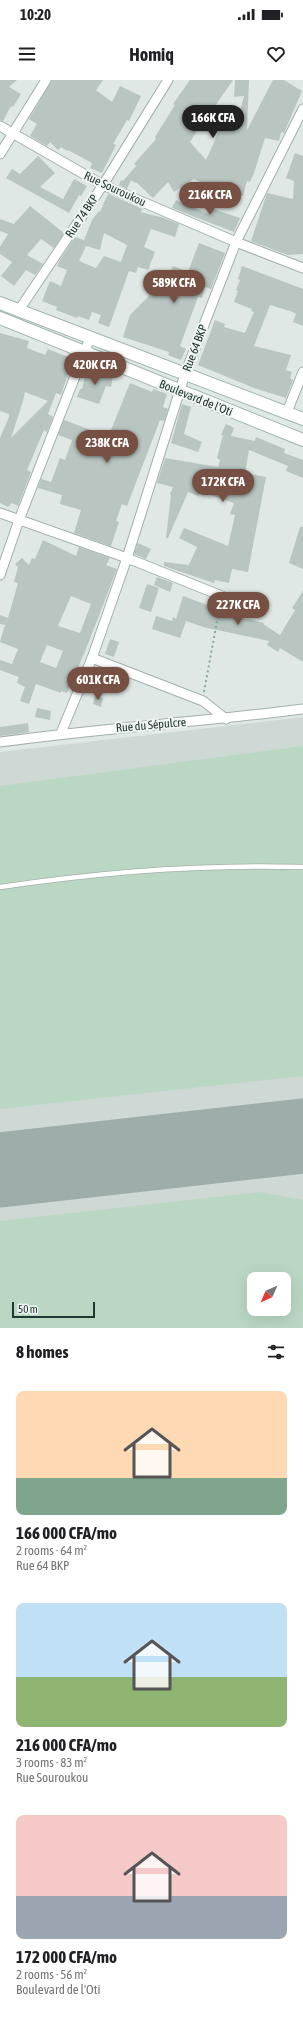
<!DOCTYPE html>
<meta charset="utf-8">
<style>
:root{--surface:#fff;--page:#f6f6f6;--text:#202124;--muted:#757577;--accent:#765042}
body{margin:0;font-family:"Asap Condensed",sans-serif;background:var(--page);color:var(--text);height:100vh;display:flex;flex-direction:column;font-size:15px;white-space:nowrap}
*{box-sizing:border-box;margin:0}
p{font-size:13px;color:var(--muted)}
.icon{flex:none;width:22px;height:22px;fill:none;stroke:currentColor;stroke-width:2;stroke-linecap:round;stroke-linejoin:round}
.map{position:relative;height:1248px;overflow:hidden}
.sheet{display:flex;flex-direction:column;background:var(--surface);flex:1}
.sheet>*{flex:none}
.needle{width:26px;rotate:225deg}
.controls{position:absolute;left:247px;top:1192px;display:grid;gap:8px}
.controls a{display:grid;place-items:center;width:44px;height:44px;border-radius:8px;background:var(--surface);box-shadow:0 4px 16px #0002;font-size:20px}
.scale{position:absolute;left:12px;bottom:10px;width:83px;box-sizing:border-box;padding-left:4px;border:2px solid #223632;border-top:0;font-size:11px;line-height:14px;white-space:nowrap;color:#223632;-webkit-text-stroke:3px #eff5f3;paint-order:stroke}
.price{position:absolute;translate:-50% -34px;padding:0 9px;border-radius:14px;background:var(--accent);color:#fff;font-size:13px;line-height:26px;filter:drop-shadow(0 1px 2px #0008)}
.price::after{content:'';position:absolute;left:50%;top:24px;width:12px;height:9px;margin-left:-6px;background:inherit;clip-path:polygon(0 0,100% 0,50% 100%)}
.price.active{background:#222;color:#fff}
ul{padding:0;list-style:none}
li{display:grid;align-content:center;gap:8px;height:212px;padding:0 16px}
li span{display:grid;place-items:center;height:124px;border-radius:8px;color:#555}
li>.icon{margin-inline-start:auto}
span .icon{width:72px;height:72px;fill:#fffc;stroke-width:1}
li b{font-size:17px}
h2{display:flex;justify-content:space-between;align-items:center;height:48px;padding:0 16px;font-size:17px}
.status{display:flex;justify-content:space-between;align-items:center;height:28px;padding:0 20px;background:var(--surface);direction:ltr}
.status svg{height:11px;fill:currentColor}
header{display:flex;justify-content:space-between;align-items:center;height:52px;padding:0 16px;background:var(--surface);font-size:18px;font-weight:700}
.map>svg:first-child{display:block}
</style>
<div class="status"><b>10:20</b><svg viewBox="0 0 49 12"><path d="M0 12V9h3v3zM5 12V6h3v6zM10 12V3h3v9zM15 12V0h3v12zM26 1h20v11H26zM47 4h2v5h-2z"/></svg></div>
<header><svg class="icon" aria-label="menu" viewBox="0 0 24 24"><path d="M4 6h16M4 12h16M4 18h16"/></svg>Homiq<svg class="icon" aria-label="heart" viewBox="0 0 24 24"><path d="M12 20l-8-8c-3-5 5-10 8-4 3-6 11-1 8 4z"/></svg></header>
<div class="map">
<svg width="303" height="1248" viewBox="0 0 303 1248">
<rect width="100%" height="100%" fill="#dfe8e5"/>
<path fill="#ced8d4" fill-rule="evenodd" d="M303 637V1248H0V672ZM254 1199H284V1229H254Z"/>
<g fill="#bad7c4" fill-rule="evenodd">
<path d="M303 666V996L0 1029V706Z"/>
<path d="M260 1112 303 1120V1248H0V1141ZM254 1199H284V1229H254Z"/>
</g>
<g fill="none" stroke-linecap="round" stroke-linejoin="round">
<path stroke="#9eada9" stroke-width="30" d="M299 1056H303"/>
<path stroke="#9eada9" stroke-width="75" d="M0 1090 303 1056"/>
</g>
<g fill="#b8c5c1" fill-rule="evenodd">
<path d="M0 0H17L9 7 21 14 13 27 11 26 3 41 0 40Z"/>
<path d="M52 0H103L96 10 112 22 120 6 141 16 129 41 127 40 113 64 116 65 102 93 90 88 92 83 68 70 67 71 61 67 58 70 50 62 47 66 30 56 37 44 29 39Z"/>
<path d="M190 0H233L211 32 233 49 234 39H238L244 16 234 17 235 0H249L247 50 273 0H284L302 11 284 53 281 52 279 61 265 58 254 93 250 102 247 101 243 116 220 110 194 99 174 112 168 102 153 118 136 102 135 103 131 100 127 109 119 105 121 100 123 101 136 86 134 84 156 59 155 57 175 25 173 24ZM205 38 220 49 206 80 190 62Z"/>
<path d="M295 73 303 76V174L288 175 251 161 267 113 293 119 294 101 286 98Z"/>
<path d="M38 76 55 93 40 107 63 119 74 99 87 106 81 116 79 115 69 133 6 98 12 89 20 94Z"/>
<path d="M108 114 143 129 140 132 164 138 179 144 175 157 151 149 144 167 155 172 148 190 138 187 136 193 129 191 109 247 98 243 101 235 92 232 89 240 78 236 77 238 56 230 57 227 42 221 50 201 61 206 67 190 57 186 60 180 75 157 84 160 92 140 99 131 100 132ZM104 153 127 165 121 182 104 176 96 188 79 181 86 166 100 170Z"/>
<path d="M176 120 211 135 213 129 240 138 234 152 172 128Z"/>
<path d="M30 126 64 153 54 168 41 159 27 175 43 184 35 195 26 190 14 206 1 196 12 182 0 174V167L8 154 0 151V139L14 144Z"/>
<path d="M199 163 225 173 211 209 205 207 202 218 198 217 180 266 186 269 181 280 168 275 169 272 123 257 130 235 161 204 164 208 173 186 188 192Z"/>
<path d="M242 186 303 209V246L293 242 296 234 293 232 270 225 254 266 291 275 286 290 292 292 290 298 293 300 286 318 254 308 198 285 215 240 225 244 224 247 245 253 254 232 251 231 252 229 234 222 238 211 236 210 240 200 238 199Z"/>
<path d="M0 253 29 261 27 268 45 275 48 269 73 279 61 315 56 313 48 334 53 337 47 352 44 350 27 390 31 392 18 426 12 423 8 427 0 423V358L9 337V334L0 331ZM25 312 48 321 11 358 23 321Z"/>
<path d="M87 289 113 296 111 307 106 306 99 324 77 317 80 309H82Z"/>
<path d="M130 303 152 312 153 309 167 314 163 327 168 329 164 341 160 340 127 426 122 424 116 441 119 442 111 466 113 467 74 453 81 430 60 424 62 415 38 408 41 399 51 402 60 378 65 380 72 360 58 355 64 340 99 353 97 362 105 365Z"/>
<path d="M182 324 191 327 184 354 202 362 198 372 171 363Z"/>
<path d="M226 344 234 348 231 356 255 361 256 357 285 369 284 373 303 380V398L286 391 288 386 249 370 245 393 266 397 248 492 232 489 229 503 215 500 214 503 164 486V482L189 485 197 467 179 458 184 448 228 466 235 435 230 434 234 423 201 412 198 416 188 412 168 458H166L171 415 170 414 173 407 157 403 165 378 218 387 220 380 217 378 223 355H221Z"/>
<path d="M300 447H303V489L289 483Z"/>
<path d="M43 460 76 476 79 467 110 478 106 485 117 489 86 569 67 613 61 611V613L36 604 29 624 20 621 25 607 17 603 19 597 0 590V580L12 584 18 569 0 562 5 545 0 544V535L8 538 18 503 14 502 18 487 15 484 22 478 29 485 32 478 35 479ZM71 516 91 524 80 553 58 546ZM47 565 63 571 56 588 40 582Z"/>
<path d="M138 463 151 469 146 479 134 474Z"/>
<path d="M157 497 173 503 170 512 154 505Z"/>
<path d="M147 504 159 508 151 532 139 528Z"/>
<path d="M303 511V582L280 568 278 572 267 565 269 561 203 547 186 541 180 558 152 549 156 536 172 541 173 537 176 539 183 516 226 532V534L264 543 263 544 280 555 295 530 292 528Z"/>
<path d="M110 559 119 562 114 577 105 574Z"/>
<path d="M95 616 103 618 101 627 93 624Z"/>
<path d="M37 628 51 631 50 640 35 637Z"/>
<path d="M28 643 29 652 0 656V647Z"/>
</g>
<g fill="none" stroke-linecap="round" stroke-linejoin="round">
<defs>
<path id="service" d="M0 807C100 792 201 784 303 787"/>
<g id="minor">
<path d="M0 46 103 105 236 162 303 188"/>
<path d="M0 74 46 0"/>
<path d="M19 230 103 105 168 0"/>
<path d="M287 332 303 292"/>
<path d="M0 433 127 478 222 516"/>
<path d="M0 495 19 440 90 258"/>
<path d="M92 578 203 621 226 639"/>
<path d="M61 653 92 578 127 478 185 294 236 162 303 29"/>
<path d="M0 662C101 648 202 642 303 629"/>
</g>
<g id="secondary">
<path d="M0 223 303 339"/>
<path d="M0 238 303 360"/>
</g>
</defs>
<use href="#service" stroke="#a3afac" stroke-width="6"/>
<use href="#minor" stroke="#a3afac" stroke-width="11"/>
<use href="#secondary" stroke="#a0b3ad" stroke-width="14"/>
<path stroke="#83a89e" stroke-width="2" stroke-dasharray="2 3" stroke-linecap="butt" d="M204 612 220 525"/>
<use href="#service" stroke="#fff" stroke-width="4.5"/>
<use href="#minor" stroke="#fff" stroke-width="9"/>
<use href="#secondary" stroke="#fff" stroke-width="12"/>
</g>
<g text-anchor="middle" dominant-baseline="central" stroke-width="4" stroke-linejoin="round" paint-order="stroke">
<g font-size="12" fill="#223632" stroke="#eff5f3">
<text transform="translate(115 109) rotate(25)">Rue Souroukou</text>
<text transform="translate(82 136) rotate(-56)">Rue 74 BKP</text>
<text transform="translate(195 268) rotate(-69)">Rue 64 BKP</text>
<text transform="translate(196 318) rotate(22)">Boulevard de l'Oti</text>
<text transform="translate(151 645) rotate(-5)">Rue du Sépulcre</text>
</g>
</g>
</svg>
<div class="controls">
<a><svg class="needle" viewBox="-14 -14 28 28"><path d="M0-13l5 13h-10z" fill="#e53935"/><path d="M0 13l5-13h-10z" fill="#757577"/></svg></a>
</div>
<div class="scale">50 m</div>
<b class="price active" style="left:213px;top:59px">166K CFA</b>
<b class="price" style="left:210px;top:136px">216K CFA</b>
<b class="price" style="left:174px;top:224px">589K CFA</b>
<b class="price" style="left:95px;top:306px">420K CFA</b>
<b class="price" style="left:107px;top:384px">238K CFA</b>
<b class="price" style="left:223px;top:423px">172K CFA</b>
<b class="price" style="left:238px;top:546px">227K CFA</b>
<b class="price" style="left:98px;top:621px">601K CFA</b>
</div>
<section class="sheet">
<h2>8 homes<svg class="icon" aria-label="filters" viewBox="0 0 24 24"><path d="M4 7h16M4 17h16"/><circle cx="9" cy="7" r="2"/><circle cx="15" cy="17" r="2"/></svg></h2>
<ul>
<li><span style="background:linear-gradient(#ffd9b3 70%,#7fa58c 0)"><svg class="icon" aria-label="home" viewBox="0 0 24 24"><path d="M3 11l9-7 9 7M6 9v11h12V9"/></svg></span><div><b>166 000 CFA/mo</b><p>2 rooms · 64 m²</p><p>Rue 64 BKP</p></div></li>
<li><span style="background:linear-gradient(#bfe0f5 60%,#8fb573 0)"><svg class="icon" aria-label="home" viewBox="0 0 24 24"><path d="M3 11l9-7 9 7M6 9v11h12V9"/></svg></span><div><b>216 000 CFA/mo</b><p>3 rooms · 83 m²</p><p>Rue Souroukou</p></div></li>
<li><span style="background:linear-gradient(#f6c9c9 65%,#9aa5b1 0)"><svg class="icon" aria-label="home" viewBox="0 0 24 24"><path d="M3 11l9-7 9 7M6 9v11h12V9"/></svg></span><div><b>172 000 CFA/mo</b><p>2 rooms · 56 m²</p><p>Boulevard de l'Oti</p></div></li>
</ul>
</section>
